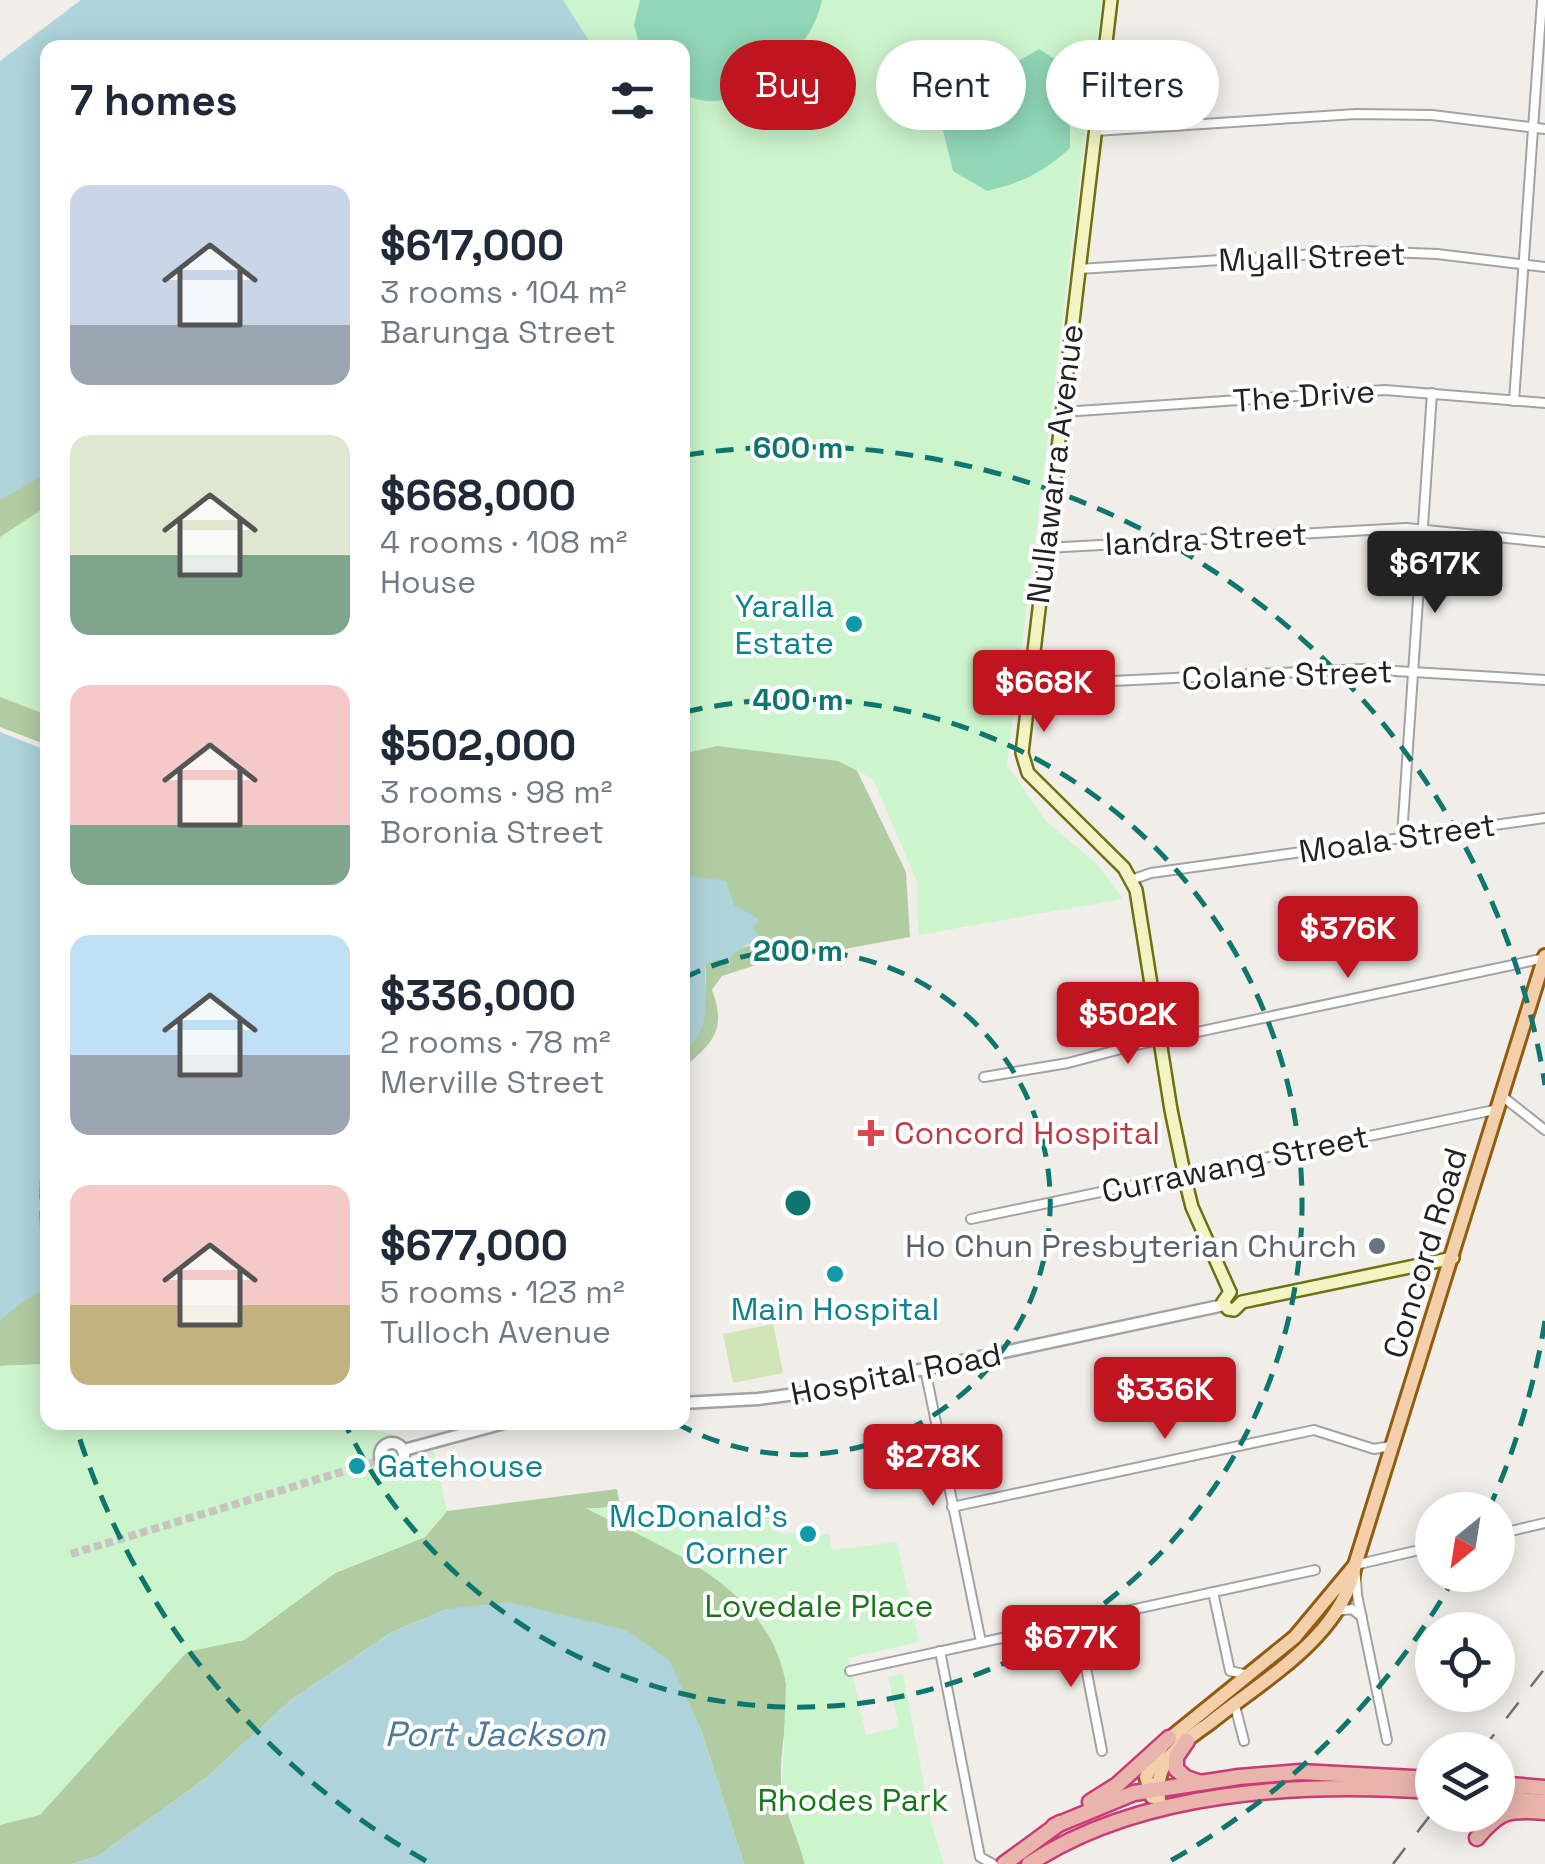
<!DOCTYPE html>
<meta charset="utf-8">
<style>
:root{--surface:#fff;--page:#f2f2f3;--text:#1f2937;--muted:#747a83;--accent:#be1521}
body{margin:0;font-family:"Space Grotesk",sans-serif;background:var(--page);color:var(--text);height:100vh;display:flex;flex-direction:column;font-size:38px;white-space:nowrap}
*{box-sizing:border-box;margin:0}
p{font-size:32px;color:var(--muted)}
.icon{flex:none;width:55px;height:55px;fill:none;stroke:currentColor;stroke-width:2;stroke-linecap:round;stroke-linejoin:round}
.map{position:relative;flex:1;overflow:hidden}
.details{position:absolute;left:40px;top:40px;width:650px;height:1390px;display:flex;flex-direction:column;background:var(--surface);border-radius:20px;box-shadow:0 5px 25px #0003}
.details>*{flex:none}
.top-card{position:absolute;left:720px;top:40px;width:675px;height:90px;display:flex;gap:20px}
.needle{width:65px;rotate:210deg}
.buttons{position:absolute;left:1415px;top:1492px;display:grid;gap:20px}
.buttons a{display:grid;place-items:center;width:100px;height:100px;border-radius:50%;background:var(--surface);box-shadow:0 5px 25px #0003;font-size:50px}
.price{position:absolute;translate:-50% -85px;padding:0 22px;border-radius:10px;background:var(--accent);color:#fff;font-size:32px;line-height:65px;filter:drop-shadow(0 2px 5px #0008)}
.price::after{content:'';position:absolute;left:50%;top:60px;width:30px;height:22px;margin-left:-15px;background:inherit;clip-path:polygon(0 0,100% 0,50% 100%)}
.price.selected{background:#222;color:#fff}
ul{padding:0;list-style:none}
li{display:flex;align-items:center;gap:30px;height:250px;padding:0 30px}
li span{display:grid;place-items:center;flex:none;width:280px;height:200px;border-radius:20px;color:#555}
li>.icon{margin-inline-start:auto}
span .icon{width:120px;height:120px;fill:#fffc;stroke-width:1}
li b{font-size:42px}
h2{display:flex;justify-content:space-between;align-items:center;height:120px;padding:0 30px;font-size:42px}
.pill{padding:0 35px;border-radius:45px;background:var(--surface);box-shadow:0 5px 25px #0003;font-size:35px;line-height:90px}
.pill.selected{background:var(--accent);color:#fff}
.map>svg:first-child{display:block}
</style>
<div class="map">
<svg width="1545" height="1864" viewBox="0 0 1545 1864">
<rect width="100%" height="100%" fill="#f1eee9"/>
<path fill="#d0e5b5" d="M773 1324 783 1373 733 1383 723 1334Z"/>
<g fill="#b2cca2">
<path d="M47 447V526L0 572V469Z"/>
<path d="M47 635V745L0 727V641Z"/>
<path d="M835 725 906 872 910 937 756 965 722 976 712 990C727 1030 713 1043 683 1068V1039L705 1000 706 965 721 954 765 941 683 876V742Z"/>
<path d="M47 1218V1364L0 1366V1302Z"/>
<path d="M617 1489 620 1506 588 1509C662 1547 775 1587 786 1684 790 1719 777 1756 782 1791 786 1815 799 1840 805 1864H744L700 1727 447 1609 392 1632 292 1699 206 1778 98 1856 71 1864H0V1739L143 1700 187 1651 244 1640 335 1573 425 1537 447 1511Z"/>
</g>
<g fill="#ccf5cd">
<path d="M563 0H1102L1007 765 1046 821 1098 865 1123 899 918 935 917 882 873 779 838 761 717 746 683 754 682 48 593 47Z"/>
<path d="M47 506V715L0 697V537Z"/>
<path d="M47 1364 48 1422H338L399 1436H386L374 1448 375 1465 386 1473 402 1472 422 1450 434 1451 447 1511 425 1537 335 1573 244 1640 187 1652 40 1815 0 1825V1366Z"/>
<path d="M586 1508 776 1510 782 1534 812 1530 815 1535 829 1534 832 1550 897 1542 919 1642 849 1658 866 1735 899 1727 888 1677 903 1674 932 1826 944 1864H805L782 1791 786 1684C769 1585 664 1549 586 1508Z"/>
</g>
<g fill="#90d7b7">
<path d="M640 0H822C814 44 760 100 713 101 703 102 692 98 683 94L682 48 640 47 634 25Z"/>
<path d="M1039 49 1062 64 1070 88V148C1044 172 1021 183 987 191L953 171 943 130C968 91 1000 71 1039 49Z"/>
</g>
<g fill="#afd3da">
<path d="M81 0H563L593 47 48 48 47 473 0 500V61Z"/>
<path d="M0 732 48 751 47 1288 18 1305 0 1321Z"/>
<path d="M683 875 726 881 734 905 759 919 753 929 765 941 746 945 731 956 730 966 718 959 706 965C702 1004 715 1025 683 1054Z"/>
<path d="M508 1602 626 1630 669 1660 700 1727 744 1864H71L98 1856 206 1778 292 1699 392 1632 447 1609Z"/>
</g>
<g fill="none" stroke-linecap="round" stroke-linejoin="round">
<path stroke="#c8c5c1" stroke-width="8" stroke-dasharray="8 4" stroke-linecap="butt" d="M71 1554 381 1460"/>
<defs>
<g id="minor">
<path d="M1095 131 1356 114 1432 115 1545 129"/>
<path d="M1079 269 1364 251 1437 254 1545 267"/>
<path d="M1514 401 1542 0"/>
<path d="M1063 412 1385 390 1545 403"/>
<path d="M1046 548 1406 528 1545 542"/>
<path d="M1030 685 1362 669 1545 680"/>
<path d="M1402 836 1432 393"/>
<path d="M1131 880 1151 873 1545 818"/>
<path d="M984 1077 1068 1063 1136 1045 1545 958"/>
<path d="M1502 1096 1545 1130"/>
<path d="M971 1219 1499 1109"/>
<path d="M925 1369 981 1642"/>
<path d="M952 1507 1314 1430 1374 1449 1391 1446"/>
<path d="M1498 1534 1545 1523"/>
<path d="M1213 1592 1230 1671 1249 1675"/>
<path d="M1336 1611 1352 1609 1362 1617"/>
<path d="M1077 1621 1102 1751"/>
<path d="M940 1651 980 1857 993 1864"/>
<path d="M850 1671 1315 1570"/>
<path d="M1234 1702 1244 1741"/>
<path d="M1387 1740 1357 1595 1355 1565 1432 1547"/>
</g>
<g id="tertiary">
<path d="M682 1403 758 1399 826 1390 1224 1305"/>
<circle cx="392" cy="1455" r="12"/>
<path d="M404 1450 508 1422"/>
</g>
<g id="secondary">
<path d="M1111 0 1022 753 1028 773 1124 868 1136 890 1171 1110 1187 1187 1192 1207 1230 1292"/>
<path d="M1230 1292 1223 1302 1228 1309 1234 1310 1242 1302 1453 1258"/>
</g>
<g id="primary">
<path d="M1152 1797 1146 1777 1163 1744 1295 1637 1355 1565"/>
<path d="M1160 1809C1158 1792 1156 1779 1165 1764 1175 1746 1195 1734 1211 1722 1263 1680 1343 1636 1355 1565L1545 956"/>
</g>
<g id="trunk">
<path d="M1187 1741 1176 1757V1769L1186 1778 1198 1782"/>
<path d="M1498 1784 1545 1788"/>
<path d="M1498 1798 1545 1802"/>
<path d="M1090 1802 1117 1785 1169 1738"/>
<path d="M1054 1826 1134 1793 1239 1777 1300 1772 1432 1779"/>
<path d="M1477 1838C1500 1810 1509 1809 1545 1812"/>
<path d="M1004 1864 1060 1823"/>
<path d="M1029 1864C1140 1790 1303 1782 1432 1791"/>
</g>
</defs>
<use href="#minor" stroke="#a3a3a3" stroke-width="12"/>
<use href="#tertiary" stroke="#a3a3a3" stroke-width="15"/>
<use href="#secondary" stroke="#6d7111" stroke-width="16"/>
<use href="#primary" stroke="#905c10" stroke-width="18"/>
<use href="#trunk" stroke="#ca3b76" stroke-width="19"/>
<use href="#minor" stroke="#fff" stroke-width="8"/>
<use href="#tertiary" stroke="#fff" stroke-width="10"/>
<use href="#secondary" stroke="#f4f3c4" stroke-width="11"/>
<use href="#primary" stroke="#f3cfac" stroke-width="12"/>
<use href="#trunk" stroke="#e9b4ac" stroke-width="14"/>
<g stroke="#707070" stroke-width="2.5" stroke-dasharray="20 20" stroke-linecap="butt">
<path d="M1482 1750 1545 1668"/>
<path d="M1393 1864 1432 1813"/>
</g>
</g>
<g fill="none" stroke="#0f766e" stroke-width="5" stroke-dasharray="18 12">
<path d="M684 978A252 252 0 1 1 676 1423"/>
<path d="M685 712A504 504 0 1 1 345 1424"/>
<path d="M1545 1321A756 756 0 0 1 1491 1504M1456 1575A756 756 0 0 1 1170 1861M426 1861A756 756 0 0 1 75 1424M47 1289A756 756 0 0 1 47 1117M686 455A756 756 0 0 1 1545 1085"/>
</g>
<g fill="#0f9aa8" stroke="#fff" stroke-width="4">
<circle cx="854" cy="624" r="10"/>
<circle cx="835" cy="1274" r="10"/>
<circle cx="357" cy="1466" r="10"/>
<circle cx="808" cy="1534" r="10"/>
</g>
<path fill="#e0444e" stroke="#fff" stroke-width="4" d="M866 1118h10v10h10v10h-10v10h-10v-10h-10v-10h10z"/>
<circle fill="#6b7280" stroke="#fff" stroke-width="4" cx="1377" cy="1246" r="10"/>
<g text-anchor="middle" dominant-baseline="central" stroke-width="8" stroke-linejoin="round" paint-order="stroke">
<g font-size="32" fill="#222" stroke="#fff">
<text transform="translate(1312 257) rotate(-2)">Myall Street</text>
<text transform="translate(1304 396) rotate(-4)">The Drive</text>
<text transform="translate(1055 464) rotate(-83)">Nullawarra Avenue</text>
<text transform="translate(1206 539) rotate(-3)">Iandra Street</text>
<text transform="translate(1287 675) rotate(-2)">Colane Street</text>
<text transform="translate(1397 838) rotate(-8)">Moala Street</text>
<text transform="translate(1235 1164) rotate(-12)">Currawang Street</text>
<text transform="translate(1425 1253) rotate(-73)">Concord Road</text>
<text transform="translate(896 1374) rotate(-11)">Hospital Road</text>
</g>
<g font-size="32" fill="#0d838f" stroke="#fff" text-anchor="end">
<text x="834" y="606">Yaralla<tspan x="834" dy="37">Estate</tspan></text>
<text x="835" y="1309" text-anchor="middle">Main Hospital</text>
<text x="377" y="1466" text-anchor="start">Gatehouse</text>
<text x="788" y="1516">McDonald's<tspan x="788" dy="37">Corner</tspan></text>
</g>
<g font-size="32" fill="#be3a42" stroke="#fff" text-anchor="start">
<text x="894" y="1133">Concord Hospital</text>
</g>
<g font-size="32" fill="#5b616d" stroke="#fff" text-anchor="end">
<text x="1357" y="1246">Ho Chun Presbyterian Church</text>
</g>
<g font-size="32" fill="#187819" stroke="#fff">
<text x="819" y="1606">Lovedale Place</text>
<text x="853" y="1800">Rhodes Park</text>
</g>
<g font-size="35" font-style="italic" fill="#4f7a9a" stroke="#fff">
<text x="495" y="1734">Port Jackson</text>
</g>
</g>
<circle cx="798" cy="1203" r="15" fill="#0f766e" stroke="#fff" stroke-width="5"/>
<g font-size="30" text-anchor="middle" font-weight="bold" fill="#0f766e" stroke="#fff" stroke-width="8" stroke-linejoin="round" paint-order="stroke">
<text x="798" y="458">600 m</text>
<text x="798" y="710">400 m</text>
<text x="798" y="961">200 m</text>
</g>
</svg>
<div class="buttons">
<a><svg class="needle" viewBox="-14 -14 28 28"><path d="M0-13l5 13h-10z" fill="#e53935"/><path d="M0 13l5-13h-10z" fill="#747a83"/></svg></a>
<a><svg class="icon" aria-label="locate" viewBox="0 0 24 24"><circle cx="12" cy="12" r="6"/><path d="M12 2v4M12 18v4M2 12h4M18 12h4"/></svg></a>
<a><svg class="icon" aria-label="layers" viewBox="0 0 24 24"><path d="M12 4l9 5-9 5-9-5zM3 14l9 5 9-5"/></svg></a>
</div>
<b class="price selected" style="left:1435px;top:616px">$617K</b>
<b class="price" style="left:1044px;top:735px">$668K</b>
<b class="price" style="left:1348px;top:981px">$376K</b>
<b class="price" style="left:1128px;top:1067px">$502K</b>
<b class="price" style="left:1165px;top:1442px">$336K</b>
<b class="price" style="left:933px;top:1509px">$278K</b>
<b class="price" style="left:1071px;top:1690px">$677K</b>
<div class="top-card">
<a class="pill selected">Buy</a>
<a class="pill">Rent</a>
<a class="pill">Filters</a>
</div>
<section class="details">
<h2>7 homes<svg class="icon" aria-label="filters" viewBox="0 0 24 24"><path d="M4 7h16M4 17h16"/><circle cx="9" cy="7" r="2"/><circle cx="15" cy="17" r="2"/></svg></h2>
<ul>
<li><span style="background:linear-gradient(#c9d6e8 70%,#9aa5b1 0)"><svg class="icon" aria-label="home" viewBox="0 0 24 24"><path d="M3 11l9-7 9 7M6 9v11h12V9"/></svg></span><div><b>$617,000</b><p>3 rooms · 104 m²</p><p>Barunga Street</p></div></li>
<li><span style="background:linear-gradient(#dfe7d0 60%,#7fa58c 0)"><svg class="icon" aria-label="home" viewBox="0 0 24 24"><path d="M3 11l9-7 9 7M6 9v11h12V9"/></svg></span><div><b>$668,000</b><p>4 rooms · 108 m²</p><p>House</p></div></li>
<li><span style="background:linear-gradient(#f6c9c9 70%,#7fa58c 0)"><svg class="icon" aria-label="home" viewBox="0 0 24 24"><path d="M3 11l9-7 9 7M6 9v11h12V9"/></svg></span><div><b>$502,000</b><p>3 rooms · 98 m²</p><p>Boronia Street</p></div></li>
<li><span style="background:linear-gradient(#bfe0f5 60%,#9aa5b1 0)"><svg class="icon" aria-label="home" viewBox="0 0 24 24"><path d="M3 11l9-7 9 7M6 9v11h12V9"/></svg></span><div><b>$336,000</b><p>2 rooms · 78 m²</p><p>Merville Street</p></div></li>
<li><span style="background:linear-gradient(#f6c9c9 60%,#c2b280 0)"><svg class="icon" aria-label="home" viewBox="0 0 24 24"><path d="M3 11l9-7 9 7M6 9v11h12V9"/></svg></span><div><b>$677,000</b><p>5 rooms · 123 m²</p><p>Tulloch Avenue</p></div></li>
</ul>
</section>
</div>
